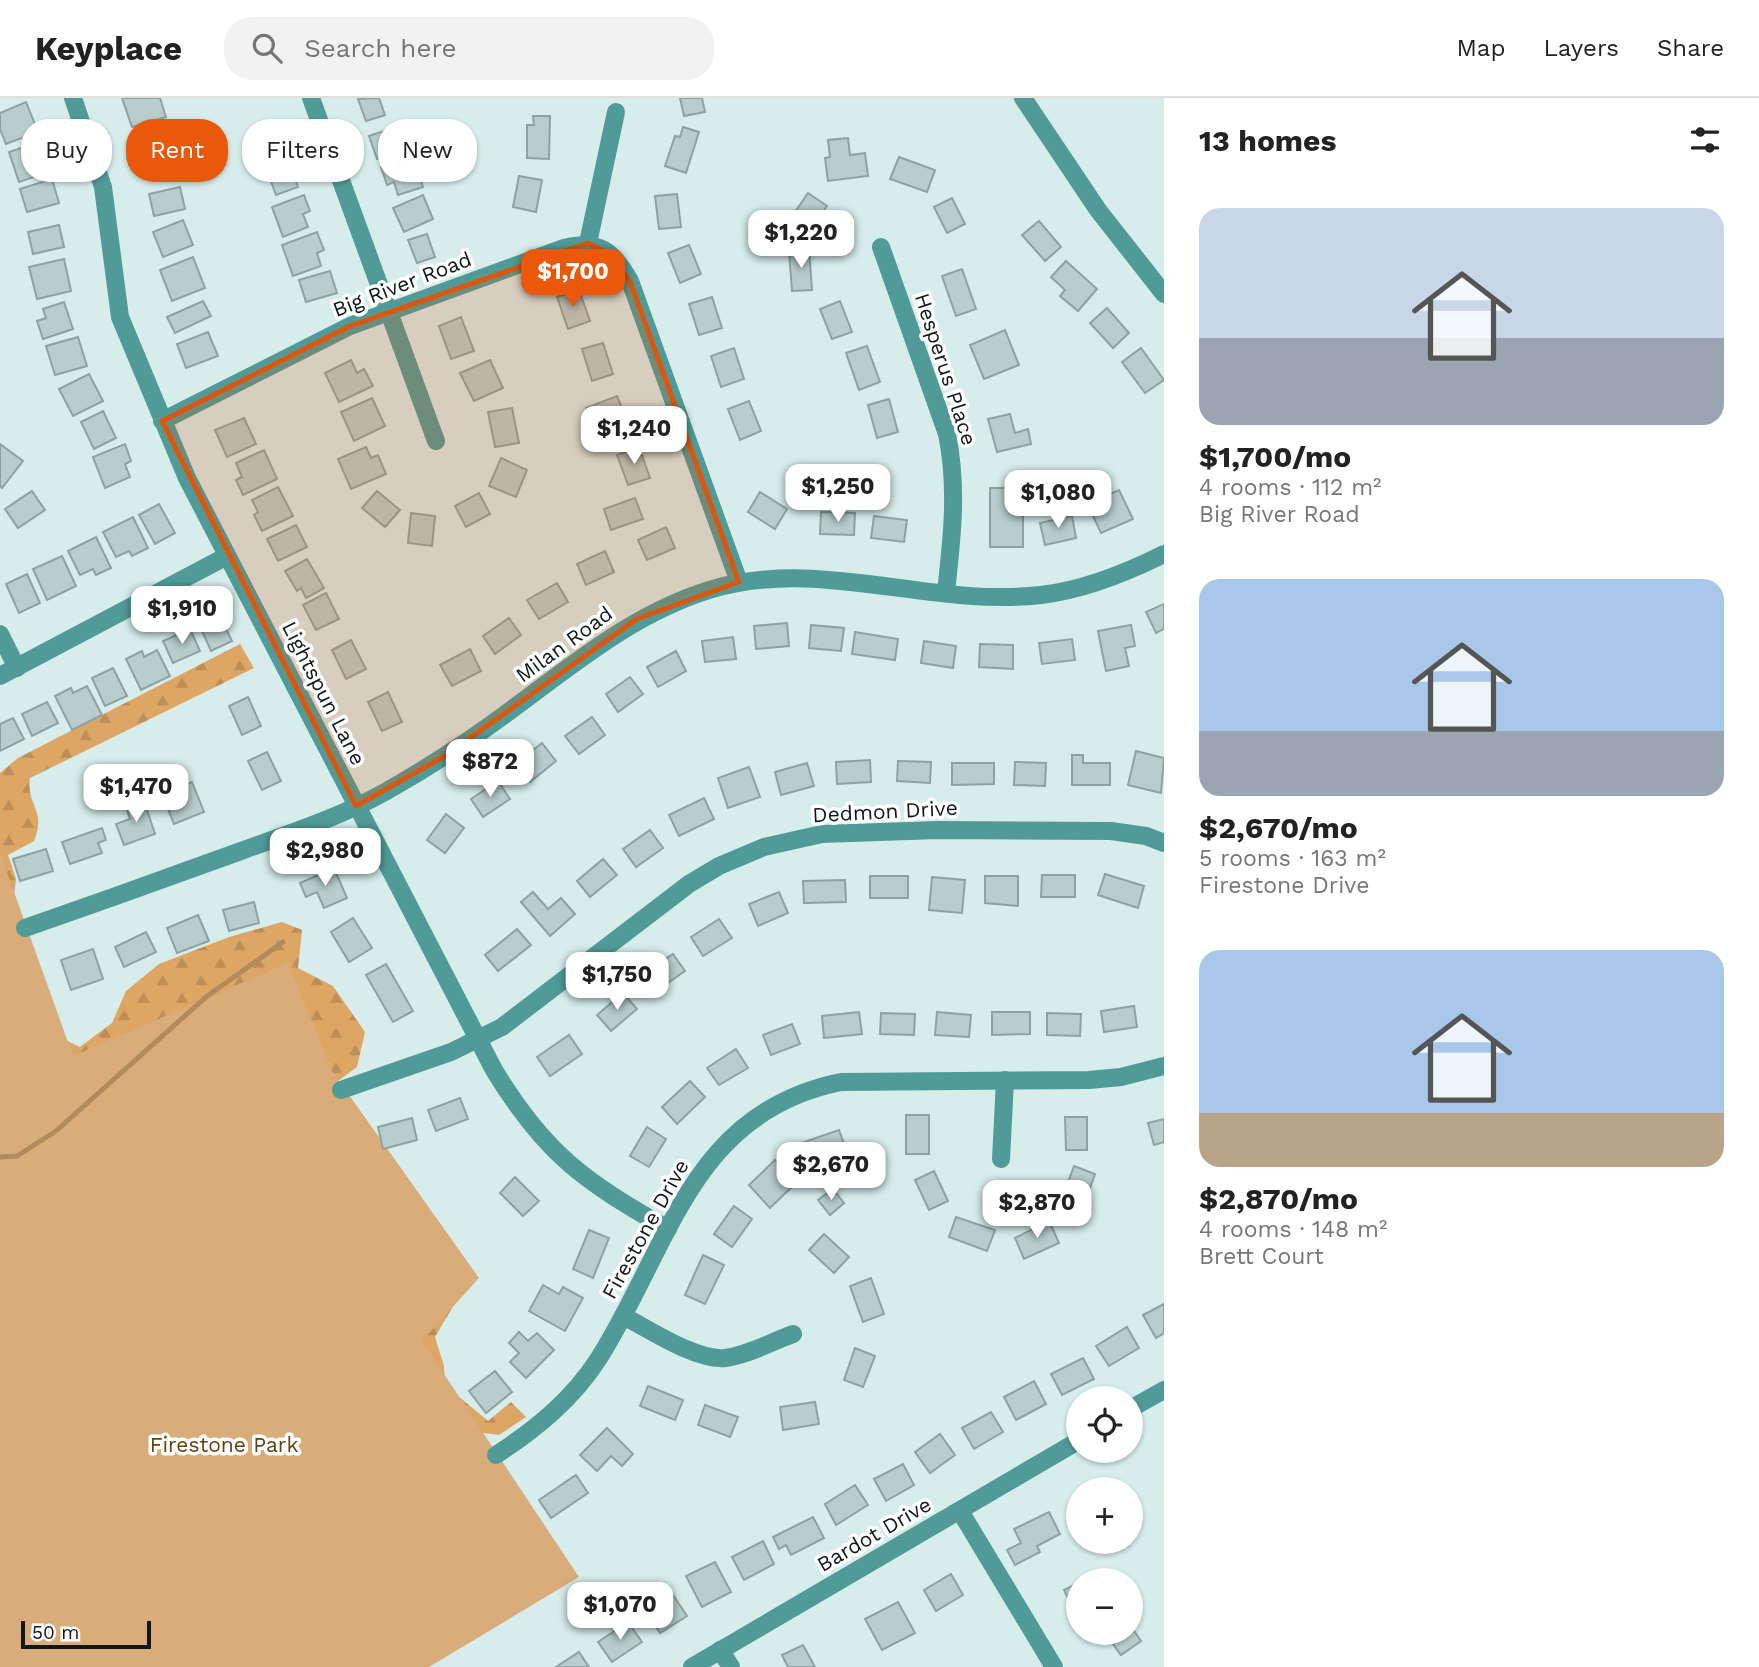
<!DOCTYPE html>
<meta charset="utf-8">
<style>
:root{--surface:#fff;--page:#f2f2f2;--text:#222;--muted:#767676;--line:#e0e0e0;--accent:#ea580c}
body{margin:0;font-family:"Work Sans",sans-serif;background:var(--page);color:var(--text);height:100vh;display:flex;flex-direction:column;font-size:26px;white-space:nowrap}
*{box-sizing:border-box;margin:0}
p{font-size:23px;color:var(--muted)}
.icon{flex:none;width:38px;height:38px;fill:none;stroke:currentColor;stroke-width:2;stroke-linecap:round;stroke-linejoin:round}
.map{position:relative;flex:1;overflow:hidden}
.panel{display:flex;flex-direction:column;background:var(--surface);width:595px}
.panel>*{flex:none}
.guide{position:absolute;left:21px;top:21px;width:665px;height:63px;display:flex;gap:14px}
.controls{position:absolute;left:1066px;top:1288px;display:grid;gap:14px}
.controls a{display:grid;place-items:center;width:77px;height:77px;border-radius:50%;background:var(--surface);box-shadow:0 2px 5px #0004;font-size:35px}
.scale{position:absolute;left:21px;bottom:18px;width:130px;box-sizing:border-box;padding-left:7px;border:4px solid #0f1717;border-top:0;font-size:19px;line-height:24px;white-space:nowrap;color:#0f1717;-webkit-text-stroke:5px #fff;paint-order:stroke}
.price{position:absolute;translate:-50% -60px;padding:0 16px;border-radius:14px;background:#fff;color:#222;font-size:23px;line-height:46px;filter:drop-shadow(0 2px 4px #0008)}
.price::after{content:'';position:absolute;left:50%;top:42px;width:21px;height:16px;margin-left:-10px;background:inherit;clip-path:polygon(0 0,100% 0,50% 100%)}
.price.current{background:var(--accent);color:#fff}
ul{padding:0;list-style:none}
li{display:grid;align-content:center;gap:14px;height:371px;padding:0 35px}
li span{display:grid;place-items:center;height:217px;border-radius:21px;color:#555}
li>.icon{margin-inline-start:auto}
span .icon{width:126px;height:126px;fill:#fffc;stroke-width:1}
li b{font-size:30px}
h2{display:flex;justify-content:space-between;align-items:center;height:84px;padding:0 35px;font-size:30px}
.tag{padding:0 24px;border-radius:28px;background:var(--surface);box-shadow:0 2px 5px #0004;font-size:24px;line-height:63px}
.tag.current{background:var(--accent);color:#fff}
header{display:flex;align-items:center;gap:42px;box-sizing:border-box;height:98px;padding:0 35px;background:var(--surface);border-bottom:2px solid var(--line)}
header strong{font-size:33px}
nav{display:flex;gap:38px;margin-inline-start:auto;font-size:24px}
.search{width:490px;height:63px;background:var(--page);display:flex;align-items:center;gap:18px;box-sizing:border-box;padding:0 24px;border-radius:28px;color:var(--muted);font-size:26px}
main{display:flex;flex:1;min-height:0}
.map>svg:first-child{display:block}
</style>
<header>
<strong>Keyplace</strong>
<div class="search"><svg class="icon" aria-label="search" viewBox="0 0 24 24"><circle cx="10" cy="10" r="6"/><path d="M15 15l6 6"/></svg>Search here</div>
<nav><a>Map</a><a>Layers</a><a>Share</a></nav>
</header>
<main>
<div class="map">
<svg width="1164" height="1569" viewBox="0 0 1164 1569">
<defs>
<pattern id="forest-firs" width="22" height="20" patternUnits="userSpaceOnUse" patternTransform="scale(1.75)"><rect width="22" height="20" fill="#dea665"/><path d="M5 1l3.5 6h-7zM16 11l3.5 6h-7z" fill="#bd8e57"/></pattern>
</defs>
<rect width="100%" height="100%" fill="#d6edeb"/>
<path fill="url(#forest-firs)" d="M240 546 254 570 30 680C26 708 47 712 34 743L8 757 16 781 11 829 61 940 80 949 112 925 126 893 159 866 229 839 282 824 302 832 298 870 333 888 365 934 357 969 334 986 472 1176 435 1239 444 1268 445 1287 488 1323 511 1304 526 1319 499 1337 468 1333 0 1189V675L18 660Z"/>
<path fill="#daac7a" d="M0 755 73 958 288 865 332 973 479 1180 422 1243 579 1479 429 1569H0Z"/>
<g fill="none" stroke-linecap="round" stroke-linejoin="round">
<path stroke="#b18b5d" stroke-width="5" d="M0 1059 17 1058 56 1033 206 899 283 844"/>
</g>
<g fill="#b7cecc" stroke="#8da3a1" stroke-width="2">
<path d="M122 0H160L166 19 132 29Z"/>
<path d="M379 0 385 17 366 23 358 1Z"/>
<path d="M680 0H702L705 14 684 18Z"/>
<path d="M26 4 38 34 6 46 0 31V15Z"/>
<path d="M533 18H550L549 61 527 60V27H534Z"/>
<path d="M279 28 285 50 254 58 248 36Z"/>
<path d="M399 28 407 50 377 61 369 38Z"/>
<path d="M683 29 699 34 686 75 665 68 675 38 680 39Z"/>
<path d="M157 30 169 59 146 68 134 39Z"/>
<path d="M848 40 850 57 865 55 868 78 828 83 825 60 830 59 828 42Z"/>
<path d="M41 43 51 73 19 84 9 54Z"/>
<path d="M413 58 423 89 398 97 394 84 387 87 381 69Z"/>
<path d="M899 59 935 72 927 94 890 81Z"/>
<path d="M288 62 298 89 276 97 266 70Z"/>
<path d="M519 78 542 82 536 114 513 109Z"/>
<path d="M52 81 59 105 27 114 20 91Z"/>
<path d="M180 89 185 111 154 118 149 96Z"/>
<path d="M808 95 827 108 808 136 789 123Z"/>
<path d="M677 96 681 129 659 131 655 98Z"/>
<path d="M304 97 310 113 303 116 308 129 283 139 272 109Z"/>
<path d="M423 97 433 121 404 134 393 110Z"/>
<path d="M952 100 965 126 947 135 934 109Z"/>
<path d="M183 122 193 147 163 159 153 134Z"/>
<path d="M1039 123 1061 149 1045 163 1022 137Z"/>
<path d="M59 127 64 149 33 156 28 134Z"/>
<path d="M317 134 324 152 317 155 321 168 293 178 282 147Z"/>
<path d="M427 136 435 159 417 165 408 142Z"/>
<path d="M689 147 701 176 680 185 668 155Z"/>
<path d="M809 151 812 192 792 193 789 152Z"/>
<path d="M193 159 205 190 172 203 160 172Z"/>
<path d="M64 161 71 193 37 201 29 169Z"/>
<path d="M1066 163 1097 191 1078 213 1060 198 1065 192 1051 179Z"/>
<path d="M962 171 976 211 956 218 942 178Z"/>
<path d="M330 173 337 195 306 204 299 182Z"/>
<path d="M579 192 590 223 568 231 557 199Z"/>
<path d="M712 199 722 230 699 237 689 206Z"/>
<path d="M203 203 211 218 175 235 167 219Z"/>
<path d="M840 203 852 234 832 241 820 211Z"/>
<path d="M64 204 73 231 43 241 37 223 46 220 43 211Z"/>
<path d="M1107 210 1129 235 1113 250 1090 225Z"/>
<path d="M461 219 474 253 451 261 439 228Z"/>
<path d="M1005 232 1019 267 984 281 970 247Z"/>
<path d="M208 234 218 258 186 270 177 246Z"/>
<path d="M78 239 87 268 55 277 46 248Z"/>
<path d="M603 245 613 276 592 283 582 251Z"/>
<path d="M867 248 880 284 859 292 846 255Z"/>
<path d="M734 250 744 281 721 289 711 258Z"/>
<path d="M1141 250 1164 282 1145 295 1122 264Z"/>
<path d="M351 262 357 275 364 271 373 288 339 304 325 275Z"/>
<path d="M490 262 503 290 474 303 460 275Z"/>
<path d="M89 276 103 303 73 318 59 291Z"/>
<path d="M617 298 629 327 598 340 586 310Z"/>
<path d="M372 300 385 328 354 343 341 314Z"/>
<path d="M889 301 898 334 877 340 868 307Z"/>
<path d="M749 303 761 333 740 342 728 311Z"/>
<path d="M512 310 519 345 495 349 488 314Z"/>
<path d="M103 313 116 340 94 351 81 324Z"/>
<path d="M1010 316 1015 335 1028 331 1031 346 997 354 988 321Z"/>
<path d="M244 320 256 346 227 359 215 332Z"/>
<path d="M0 346 23 363 2 390 0 388Z"/>
<path d="M125 346 131 363 125 366 130 379 105 390 93 359Z"/>
<path d="M366 349 371 360 378 357 386 376 351 391 338 361Z"/>
<path d="M639 349 650 380 628 387 617 357Z"/>
<path d="M264 352 277 381 243 397 236 382 242 379 236 365Z"/>
<path d="M501 360 527 372 516 399 489 388Z"/>
<path d="M278 389 293 418 262 433 254 417 258 414 252 402Z"/>
<rect x="990" y="390" width="33" height="59"/>
<path d="M1102 391 1105 398 1119 392 1133 421 1101 435 1084 399Z"/>
<path d="M32 393 45 412 18 430 5 411Z"/>
<path d="M377 393 400 412 385 429 362 410Z"/>
<path d="M760 394 787 411 775 431 748 414Z"/>
<path d="M479 395 490 416 466 429 455 408Z"/>
<path d="M635 400 643 421 611 432 604 411Z"/>
<path d="M159 406 175 435 155 446 139 417Z"/>
<path d="M821 414 855 415 854 437 820 436Z"/>
<path d="M411 415 435 418 432 448 408 445Z"/>
<path d="M874 418 907 422 904 444 871 440Z"/>
<path d="M1072 418 1076 440 1045 447 1040 425Z"/>
<path d="M133 419 148 450 132 458 129 453 116 459 103 434Z"/>
<path d="M296 427 307 449 278 463 267 441Z"/>
<path d="M666 429 675 450 647 462 638 442Z"/>
<path d="M96 439 111 470 96 477 93 471 80 477 68 453Z"/>
<path d="M605 453 614 474 586 487 577 466Z"/>
<path d="M62 458 76 488 47 502 33 471Z"/>
<path d="M307 461 324 490 306 500 301 490 297 493 285 473Z"/>
<path d="M27 476 40 505 19 515 6 486Z"/>
<path d="M557 485 568 504 539 521 527 502Z"/>
<path d="M326 495 339 521 316 532 303 507Z"/>
<path d="M1164 506V531L1156 535 1146 514Z"/>
<path d="M218 515 232 543 211 553 198 524Z"/>
<path d="M509 520 521 537 495 556 483 538Z"/>
<path d="M787 525 789 548 756 551 754 528Z"/>
<path d="M811 527 844 530 841 553 809 550Z"/>
<path d="M1131 527 1135 548 1125 550 1129 568 1106 573 1098 533Z"/>
<path d="M190 531 200 553 173 565 163 543Z"/>
<path d="M855 534 898 541 895 562 852 556Z"/>
<path d="M733 539 736 561 705 564 702 543Z"/>
<path d="M1072 541 1075 562 1042 566 1039 545Z"/>
<path d="M351 542 366 571 346 581 332 552Z"/>
<path d="M924 543 956 548 953 570 921 565Z"/>
<path d="M980 546 1013 547V571L979 569Z"/>
<path d="M470 551 481 573 452 588 440 567Z"/>
<path d="M157 552 170 578 141 592 126 561 142 553 144 559Z"/>
<path d="M676 553 686 573 658 589 647 569Z"/>
<path d="M113 570 127 598 105 608 92 580Z"/>
<path d="M630 579 643 596 618 614 606 596Z"/>
<path d="M87 588 102 617 72 632 55 598 71 590 73 595Z"/>
<path d="M388 594 402 624 382 633 368 604Z"/>
<path d="M248 599 261 628 242 637 229 608Z"/>
<path d="M47 604 58 625 32 638 22 616Z"/>
<path d="M592 619 605 637 579 656 565 638Z"/>
<path d="M13 620 24 641 0 653V626Z"/>
<path d="M542 645 556 663 530 684 516 666Z"/>
<path d="M1136 653 1164 660 1161 695 1128 687Z"/>
<path d="M267 654 281 683 262 692 248 663Z"/>
<path d="M1072 657H1083V665H1110V687H1072Z"/>
<path d="M870 662 871 684 837 686 836 664Z"/>
<path d="M898 663 931 664 930 685 897 683Z"/>
<path d="M1015 664 1046 665 1045 688 1014 687Z"/>
<path d="M807 665 814 688 781 697 775 674Z"/>
<path d="M952 665H994V686L952 687Z"/>
<path d="M749 669 760 699 728 710 718 680Z"/>
<path d="M498 683 510 701 483 719 471 701Z"/>
<path d="M192 684 204 714 174 726 162 696Z"/>
<path d="M704 700 714 721 679 738 669 717Z"/>
<path d="M144 703 155 736 124 747 116 726 130 721 126 709Z"/>
<path d="M446 716 464 730 445 755 427 742Z"/>
<path d="M102 730 106 742 98 745 102 755 70 766 62 744Z"/>
<path d="M650 732 663 750 636 769 623 751Z"/>
<path d="M46 751 53 773 20 783 13 761Z"/>
<path d="M603 761 617 777 590 799 577 783Z"/>
<path d="M334 770 347 800 324 810 317 794 306 799 300 785Z"/>
<path d="M1105 776 1144 788 1138 810 1098 797Z"/>
<path d="M1042 777H1075V799H1041Z"/>
<rect x="870" y="778" width="38" height="22"/>
<path d="M985 778H1018V808L985 805Z"/>
<path d="M932 779 965 782 962 815 929 812Z"/>
<path d="M845 782 846 804 804 805 803 783Z"/>
<path d="M533 794 548 811 561 800 575 816 550 838 521 804Z"/>
<path d="M779 794 788 815 758 828 749 806Z"/>
<path d="M254 804 259 825 229 833 223 812Z"/>
<path d="M198 817 209 843 177 855 167 830Z"/>
<path d="M353 820 372 850 349 864 331 834Z"/>
<path d="M719 821 732 840 703 858 691 839Z"/>
<path d="M517 831 531 847 498 873 485 857Z"/>
<path d="M146 834 156 854 124 869 115 849Z"/>
<path d="M93 851 103 881 71 892 61 862Z"/>
<path d="M673 856 685 873 652 896 639 879Z"/>
<path d="M386 866 413 913 393 924 366 877Z"/>
<path d="M623 895 637 911 611 933 597 917Z"/>
<path d="M1134 908 1137 929 1104 934 1101 913Z"/>
<path d="M859 914 862 936 824 940 822 918Z"/>
<path d="M937 914 971 917 969 939 935 937Z"/>
<path d="M992 914H1030V936L992 937Z"/>
<path d="M881 915 915 916 914 937 880 936Z"/>
<path d="M1047 915 1081 916 1080 938 1047 937Z"/>
<path d="M792 926 800 946 771 957 763 937Z"/>
<path d="M569 937 582 956 550 978 537 959Z"/>
<path d="M736 951 748 970 719 987 707 970Z"/>
<path d="M690 983 705 999 677 1026 662 1009Z"/>
<path d="M460 1000 468 1021 436 1033 428 1012Z"/>
<rect x="906" y="1017" width="23" height="39"/>
<path d="M1065 1019H1087V1052H1066Z"/>
<path d="M412 1020 417 1042 383 1051 378 1029Z"/>
<path d="M1164 1021V1044L1154 1047 1148 1025Z"/>
<path d="M647 1029 666 1041 649 1069 630 1058Z"/>
<path d="M839 1032 854 1074 816 1087 801 1045Z"/>
<path d="M775 1062 797 1084 770 1110 749 1087Z"/>
<path d="M1074 1068 1095 1076 1080 1117 1059 1109Z"/>
<path d="M934 1073 948 1103 929 1112 915 1082Z"/>
<path d="M515 1079 539 1103 523 1118 500 1095Z"/>
<path d="M833 1091 844 1105 830 1117 818 1102Z"/>
<path d="M734 1108 752 1121 732 1149 714 1136Z"/>
<path d="M956 1119 995 1132 987 1153 949 1139Z"/>
<path d="M1049 1123 1059 1145 1024 1161 1015 1140Z"/>
<path d="M589 1132 609 1140 593 1180 573 1171Z"/>
<path d="M824 1136 849 1159 834 1175 809 1152Z"/>
<path d="M703 1157 724 1167 705 1206 685 1197Z"/>
<path d="M871 1180 884 1216 863 1224 850 1188Z"/>
<path d="M543 1187 559 1196 563 1189 583 1200 565 1233 529 1213Z"/>
<path d="M1164 1206V1235L1156 1240 1143 1217Z"/>
<path d="M1127 1229 1139 1250 1109 1268 1096 1248Z"/>
<path d="M519 1234 528 1243 537 1235 554 1252 526 1280 510 1264 519 1255 509 1245Z"/>
<path d="M855 1250 875 1258 863 1289 844 1282Z"/>
<path d="M1083 1260 1094 1281 1062 1297 1051 1276Z"/>
<path d="M495 1273 512 1294 486 1315 469 1293Z"/>
<path d="M1034 1283 1046 1306 1016 1322 1004 1299Z"/>
<path d="M648 1288 683 1302 675 1322 640 1308Z"/>
<path d="M815 1304 819 1326 783 1332 780 1309Z"/>
<path d="M705 1307 738 1319 730 1339 698 1327Z"/>
<path d="M991 1314 1003 1334 974 1351 962 1330Z"/>
<path d="M607 1330 633 1356 622 1368 611 1358 597 1373 580 1357Z"/>
<path d="M940 1336 955 1357 930 1375 915 1354Z"/>
<path d="M903 1366 914 1387 886 1403 874 1381Z"/>
<path d="M576 1377 588 1395 551 1420 539 1402Z"/>
<path d="M855 1387 868 1407 836 1427 825 1406Z"/>
<path d="M1049 1414 1060 1436 1037 1448 1040 1454 1015 1467 1007 1452 1021 1445 1014 1431Z"/>
<path d="M813 1419 824 1440 791 1457 786 1447 779 1451 773 1439Z"/>
<path d="M763 1443 774 1466 744 1482 732 1459Z"/>
<path d="M715 1464 731 1494 702 1509 686 1478Z"/>
<path d="M951 1476 963 1497 936 1513 924 1492Z"/>
<path d="M1078 1485V1522L1064 1492Z"/>
<path d="M671 1494 687 1518 660 1535 645 1511Z"/>
<path d="M898 1504 915 1535 882 1552 865 1521Z"/>
<path d="M628 1524 642 1544 612 1564 598 1544Z"/>
<path d="M1130 1527 1141 1543 1121 1557 1105 1535H1130Z"/>
<path d="M803 1547 815 1569H788L782 1557Z"/>
<path d="M579 1554 589 1569H556Z"/>
</g>
<g fill="none" stroke-linecap="round" stroke-linejoin="round">
<g stroke="#509b97" stroke-width="18">
<path d="M73 0 103 89 120 219 187 380 494 972C545 1056 584 1083 668 1131"/>
<path d="M311 0 436 343"/>
<path d="M588 145 616 14"/>
<path d="M881 149 947 336C958 390 952 440 946 494"/>
<path d="M162 323 350 228 564 150C599 141 613 153 630 183L739 484"/>
<path d="M0 536 17 570"/>
<path d="M0 578 227 458"/>
<path d="M25 830C97 805 170 779 241 753 290 735 340 719 385 694 431 668 477 638 519 606 580 561 636 515 709 492 820 458 929 510 1041 497 1084 492 1126 475 1164 456"/>
<path d="M341 992 451 954 502 929 689 786 719 768 764 749 822 736 938 732 1111 733 1146 738 1164 745"/>
<path d="M1001 1061 1005 982"/>
<path d="M623 1218C649 1231 696 1263 725 1260 748 1257 771 1244 793 1236"/>
<path d="M1130 1311 1164 1292"/>
<path d="M496 1357C536 1331 573 1301 599 1260 670 1148 691 1014 841 984L1089 982 1121 979 1164 968"/>
<path d="M960 1413 1054 1569"/>
<path d="M720 1552 731 1569"/>
<path d="M692 1569 1078 1343"/>
</g>
<path stroke="#509b97" stroke-width="18" d="M1023 0 1098 112 1164 196"/>
</g>
<path fill="#dd560d" fill-opacity="0.2" stroke="#dd560d" stroke-width="5" stroke-linejoin="round" d="M588 145 609 156 630 183 739 484 637 521 445 658 356 708 162 323 350 228Z"/>
<g text-anchor="middle" dominant-baseline="central" stroke-width="7" stroke-linejoin="round" paint-order="stroke">
<g font-size="21" fill="#0f1717" stroke="#fff">
<text transform="translate(402 186) rotate(-21)">Big River Road</text>
<text transform="translate(946 271) rotate(72)">Hesperus Place</text>
<text transform="translate(564 546) rotate(-36)">Milan Road</text>
<text transform="translate(324 595) rotate(63)">Lightspun Lane</text>
<text transform="translate(885 713) rotate(-3)">Dedmon Drive</text>
<text transform="translate(645 1131) rotate(-61)">Firestone Drive</text>
<text transform="translate(874 1436) rotate(-30)">Bardot Drive</text>
</g>
<g font-size="21" fill="#643f0b" stroke="#fff">
<text x="224" y="1346">Firestone Park</text>
</g>
</g>
</svg>
<div class="controls">
<a><svg class="icon" aria-label="locate" viewBox="0 0 24 24"><circle cx="12" cy="12" r="6"/><path d="M12 2v4M12 18v4M2 12h4M18 12h4"/></svg></a>
<a>+</a>
<a>−</a>
</div>
<div class="scale">50 m</div>
<b class="price" style="left:801px;top:172px">$1,220</b>
<b class="price current" style="left:573px;top:211px">$1,700</b>
<b class="price" style="left:634px;top:368px">$1,240</b>
<b class="price" style="left:838px;top:426px">$1,250</b>
<b class="price" style="left:1058px;top:432px">$1,080</b>
<b class="price" style="left:182px;top:548px">$1,910</b>
<b class="price" style="left:490px;top:701px">$872</b>
<b class="price" style="left:136px;top:726px">$1,470</b>
<b class="price" style="left:325px;top:790px">$2,980</b>
<b class="price" style="left:617px;top:914px">$1,750</b>
<b class="price" style="left:831px;top:1104px">$2,670</b>
<b class="price" style="left:1037px;top:1142px">$2,870</b>
<b class="price" style="left:620px;top:1544px">$1,070</b>
<div class="guide">
<a class="tag">Buy</a>
<a class="tag current">Rent</a>
<a class="tag">Filters</a>
<a class="tag">New</a>
</div>
</div>
<section class="panel">
<h2>13 homes<svg class="icon" aria-label="filters" viewBox="0 0 24 24"><path d="M4 7h16M4 17h16"/><circle cx="9" cy="7" r="2"/><circle cx="15" cy="17" r="2"/></svg></h2>
<ul>
<li><span style="background:linear-gradient(#c9d6e8 60%,#9aa5b1 0)"><svg class="icon" aria-label="home" viewBox="0 0 24 24"><path d="M3 11l9-7 9 7M6 9v11h12V9"/></svg></span><div><b>$1,700/mo</b><p>4 rooms · 112 m²</p><p>Big River Road</p></div></li>
<li><span style="background:linear-gradient(#a9c7e8 70%,#9aa5b1 0)"><svg class="icon" aria-label="home" viewBox="0 0 24 24"><path d="M3 11l9-7 9 7M6 9v11h12V9"/></svg></span><div><b>$2,670/mo</b><p>5 rooms · 163 m²</p><p>Firestone Drive</p></div></li>
<li><span style="background:linear-gradient(#a9c7e8 75%,#b9a48a 0)"><svg class="icon" aria-label="home" viewBox="0 0 24 24"><path d="M3 11l9-7 9 7M6 9v11h12V9"/></svg></span><div><b>$2,870/mo</b><p>4 rooms · 148 m²</p><p>Brett Court</p></div></li>
</ul>
</section>
</main>
